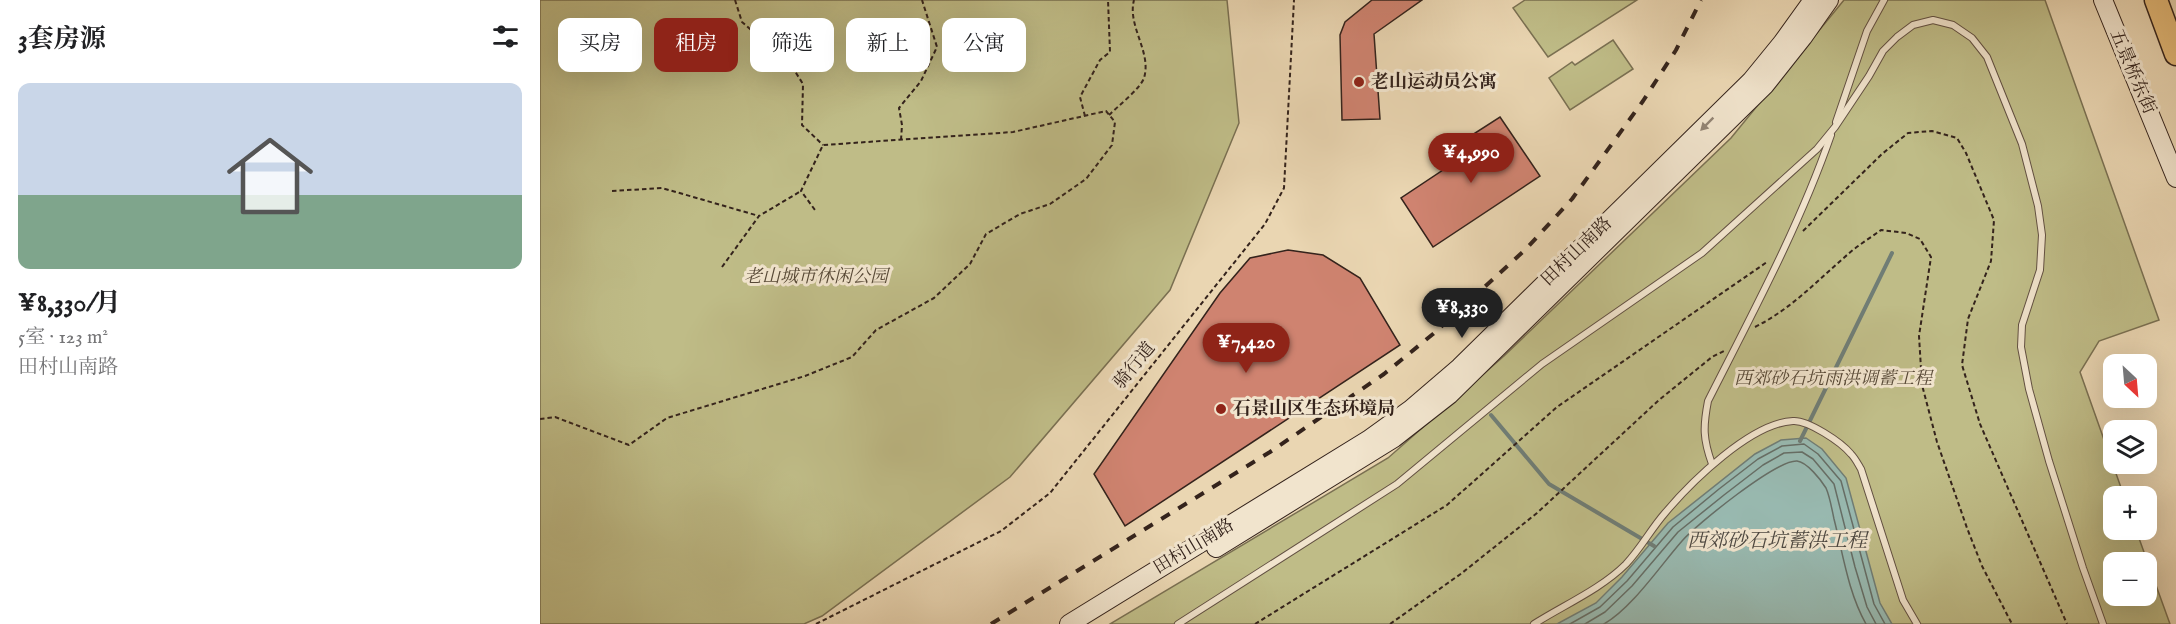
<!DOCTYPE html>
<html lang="zh">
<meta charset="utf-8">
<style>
:root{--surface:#fff;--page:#f6f6f6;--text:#202124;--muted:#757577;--line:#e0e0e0;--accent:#8f2418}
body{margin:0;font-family:"IM FELL English","Noto Serif SC",serif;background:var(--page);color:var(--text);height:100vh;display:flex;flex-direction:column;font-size:22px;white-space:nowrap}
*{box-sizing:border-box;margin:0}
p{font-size:20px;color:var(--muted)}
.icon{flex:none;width:33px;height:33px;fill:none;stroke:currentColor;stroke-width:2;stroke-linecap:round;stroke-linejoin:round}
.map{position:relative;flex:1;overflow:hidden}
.side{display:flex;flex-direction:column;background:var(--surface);width:540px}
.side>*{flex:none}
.guide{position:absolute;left:18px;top:18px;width:570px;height:54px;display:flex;gap:12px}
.needle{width:39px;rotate:154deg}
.buttons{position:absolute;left:1563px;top:354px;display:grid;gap:12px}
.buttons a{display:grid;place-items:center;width:54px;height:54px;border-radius:12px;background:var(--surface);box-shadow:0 6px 24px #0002;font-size:30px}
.price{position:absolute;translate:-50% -51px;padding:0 14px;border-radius:21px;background:var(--accent);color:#fff;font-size:20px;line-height:39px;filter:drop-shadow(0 2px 3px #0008)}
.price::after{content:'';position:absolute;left:50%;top:36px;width:18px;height:14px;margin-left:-9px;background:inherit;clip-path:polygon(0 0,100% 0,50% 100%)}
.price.active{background:#222;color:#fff}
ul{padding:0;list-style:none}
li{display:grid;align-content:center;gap:12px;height:318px;padding:0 18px}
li+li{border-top:2px solid var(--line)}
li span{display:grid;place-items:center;height:186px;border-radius:12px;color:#555}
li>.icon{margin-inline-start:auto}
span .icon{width:108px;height:108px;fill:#fffc;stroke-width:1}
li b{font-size:26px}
h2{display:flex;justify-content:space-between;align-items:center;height:72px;padding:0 18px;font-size:26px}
.pill{padding:0 21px;border-radius:12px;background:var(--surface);box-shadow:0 6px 24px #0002;font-size:21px;line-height:54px}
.pill.active{background:var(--accent);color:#fff}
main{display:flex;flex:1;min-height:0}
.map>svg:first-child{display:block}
</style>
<main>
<section class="side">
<h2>3套房源<svg class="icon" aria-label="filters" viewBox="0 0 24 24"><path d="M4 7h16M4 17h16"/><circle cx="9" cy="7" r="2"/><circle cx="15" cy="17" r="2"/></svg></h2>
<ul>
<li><span style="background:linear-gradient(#c9d6e8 60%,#7fa58c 0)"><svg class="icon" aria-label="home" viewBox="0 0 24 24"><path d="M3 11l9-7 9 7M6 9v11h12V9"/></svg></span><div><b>¥8,330/月</b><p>5室 · 123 m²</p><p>田村山南路</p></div></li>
</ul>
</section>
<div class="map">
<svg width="1636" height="624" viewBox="0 0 1636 624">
<rect width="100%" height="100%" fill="#ead6b2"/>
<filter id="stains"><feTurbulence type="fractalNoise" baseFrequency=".00333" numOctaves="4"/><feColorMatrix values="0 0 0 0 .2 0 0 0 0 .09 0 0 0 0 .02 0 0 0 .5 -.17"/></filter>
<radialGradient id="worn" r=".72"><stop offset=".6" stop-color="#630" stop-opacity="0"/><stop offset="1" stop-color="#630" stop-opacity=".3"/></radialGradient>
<g fill="#bfbc87" stroke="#7a7052" stroke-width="1.5" fill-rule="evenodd">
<path d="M0 0H687L699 123 630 290 470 477 282 616 264 624H0Z"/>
<path d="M985 0H1097L1008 57 973 8Z"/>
<path d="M1304 0H1505L1619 320 1559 341 1540 372 1584 496H1574V530H1596L1630 624H570L848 458 964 356 1191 138ZM1574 562H1606V596H1574Z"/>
<path d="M1073 40 1093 69 1030 110 1009 78 1032 62 1035 65Z"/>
</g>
<path fill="#98b9b0" stroke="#707d75" stroke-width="1.5" d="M1266 438 1282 449 1306 478 1340 603 1352 624H1017L1056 603 1082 577 1128 523 1215 454 1241 440Z"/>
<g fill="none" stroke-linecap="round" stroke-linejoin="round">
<g stroke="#666e66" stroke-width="1.5">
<path d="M1030 624 1060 607 1087 581 1133 527 1179 489 1218 459 1242 446 1264 444 1278 454 1301 481 1334 604 1345 624"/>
<path d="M1045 624 1065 612 1092 586 1138 532 1184 495 1223 465 1244 453 1262 452 1273 459 1294 484 1315 567 1327 607 1336 624"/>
<path d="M1064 624C1092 608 1120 566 1142 541 1157 524 1236 460 1257 461 1267 462 1281 480 1286 488 1290 497 1292 510 1294 519 1303 554 1308 592 1326 624"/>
</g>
<g stroke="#707d75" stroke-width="4">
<path d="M951 415 1009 484 1114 546"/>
<path d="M1260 441 1352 253"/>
</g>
</g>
<g fill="#cf8370" stroke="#34231c" stroke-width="1.5">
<path d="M832 0H882L834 34 840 119 802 120 800 35 805 22Z"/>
<path d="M960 117 1000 176 893 247 861 198 939 146 932 135Z"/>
<path d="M748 250 783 255 820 278 860 345 585 526 554 474 680 293 710 258Z"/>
</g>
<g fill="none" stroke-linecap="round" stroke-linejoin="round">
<defs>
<g id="lane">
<path d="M1296 122 1327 31 1344 0"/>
<path d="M1172 464C1163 439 1163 427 1168 401 1212 314 1259 227 1291 135"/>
<path d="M638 624 857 484 1002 364 1162 253 1277 149 1295 127 1329 76 1343 51 1357 37 1373 25 1393 20 1413 25 1432 38 1447 57 1482 144 1498 206 1502 235 1500 270 1482 325 1481 347 1489 389 1509 461 1543 568 1563 624"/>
<path d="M994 624C1024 605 1061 589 1086 564 1101 548 1111 529 1125 513 1151 482 1211 423 1253 421 1268 420 1301 442 1311 454 1315 458 1318 464 1321 469L1363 600 1377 624"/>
</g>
<g id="secondary">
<path d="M1563 0 1636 178"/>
<path d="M676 548 854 438 909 395 1225 85 1263 37 1289 0"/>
<path d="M529 624 828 440 871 409 920 367 1211 81 1242 43 1273 0"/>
</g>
<path id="highway" d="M1616 0 1636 54"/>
</defs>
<use href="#lane" stroke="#625042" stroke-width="8"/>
<use href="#secondary" stroke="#34231c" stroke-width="20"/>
<use href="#highway" stroke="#34231c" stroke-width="25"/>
<g stroke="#34231c" stroke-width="2" stroke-dasharray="4.5 3" stroke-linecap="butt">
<path d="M195 0 202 22 251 65 263 84 262 125 283 145"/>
<path d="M569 115C578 106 600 89 604 78 612 52 587 26 594 0"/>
<path d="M545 116 540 97 560 60 570 52 568 0"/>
<path d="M361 140 362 125 359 108 381 81 397 47 382 0"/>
<path d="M72 191 122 188 219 216"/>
<path d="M1263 231 1342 154 1368 133 1392 131 1417 138 1426 153 1454 220 1451 261 1428 319 1422 365 1440 424 1527 624"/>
<path d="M182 267 219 216 261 191"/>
<path d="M1215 327C1251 309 1277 281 1307 255 1317 246 1330 238 1341 230L1366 233 1380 239 1391 257 1379 336 1382 385 1397 442 1427 528 1442 566 1472 624"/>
<path d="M0 419 15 417 89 445 127 418 265 376 312 357 336 330 394 298 430 264 446 234 480 214 510 204 546 179 572 145 575 122 566 111 473 132 283 145 261 191 275 210"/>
<path d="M276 624 461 531 510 493 725 224 744 188 754 0"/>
<path d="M715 624 907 505 1017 407 1227 262"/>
<path d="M850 624 922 573 997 513 1119 400 1172 357 1184 351"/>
</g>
<use href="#lane" stroke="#f1e4cd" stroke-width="6"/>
<use href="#secondary" stroke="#f1e4cd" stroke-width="18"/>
<use href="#highway" stroke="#e5bb79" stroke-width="22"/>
<path stroke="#34231c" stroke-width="4" stroke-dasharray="10 10" stroke-linecap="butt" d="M451 624 730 452 844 374 893 334 986 249 1032 199 1103 101 1136 50 1161 0"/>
</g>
<defs><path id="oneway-solid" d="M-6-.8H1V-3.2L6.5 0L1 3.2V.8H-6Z" transform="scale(1.5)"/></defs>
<use fill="#928474" href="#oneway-solid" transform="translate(1167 124) rotate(135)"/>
<g fill="#8f2418" stroke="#f1e4cd" stroke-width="2">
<circle cx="819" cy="82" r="6"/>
<circle cx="681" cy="409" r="6"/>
</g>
<g text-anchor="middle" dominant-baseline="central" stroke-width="6" stroke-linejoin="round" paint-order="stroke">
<g font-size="18" fill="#34231c" stroke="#f1e4cd">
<text transform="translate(1592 72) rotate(67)">五景桥东街</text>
<text transform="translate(1037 252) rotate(-44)">田村山南路</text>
<text transform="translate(595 366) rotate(-51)">骑行道</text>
<text transform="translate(654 547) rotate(-31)">田村山南路</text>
</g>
<g font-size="18" font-weight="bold" fill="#34231c" stroke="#f1e4cd" text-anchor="start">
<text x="831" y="82">老山运动员公寓</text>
<text x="693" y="409">石景山区生态环境局</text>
</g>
<g font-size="18" font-style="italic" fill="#574937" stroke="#f1e4cd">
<text x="276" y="277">老山城市休闲公园</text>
<text x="1293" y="379">西郊砂石坑雨洪调蓄工程</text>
</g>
<g font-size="20" font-style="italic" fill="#4d4841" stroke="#f1e4cd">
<text x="1237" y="541">西郊砂石坑蓄洪工程</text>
</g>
</g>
<rect width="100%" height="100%" filter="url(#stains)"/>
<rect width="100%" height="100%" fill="url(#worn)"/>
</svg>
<div class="buttons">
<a><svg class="needle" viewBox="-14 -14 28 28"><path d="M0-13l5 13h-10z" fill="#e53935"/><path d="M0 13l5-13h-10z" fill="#757577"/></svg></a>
<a><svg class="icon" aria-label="layers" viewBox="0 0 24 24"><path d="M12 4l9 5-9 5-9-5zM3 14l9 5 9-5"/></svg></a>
<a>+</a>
<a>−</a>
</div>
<b class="price" style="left:931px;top:184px">¥4,990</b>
<b class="price active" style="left:922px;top:339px">¥8,330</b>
<b class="price" style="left:706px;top:374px">¥7,420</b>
<div class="guide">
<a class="pill">买房</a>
<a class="pill active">租房</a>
<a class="pill">筛选</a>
<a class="pill">新上</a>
<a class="pill">公寓</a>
</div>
</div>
</main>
